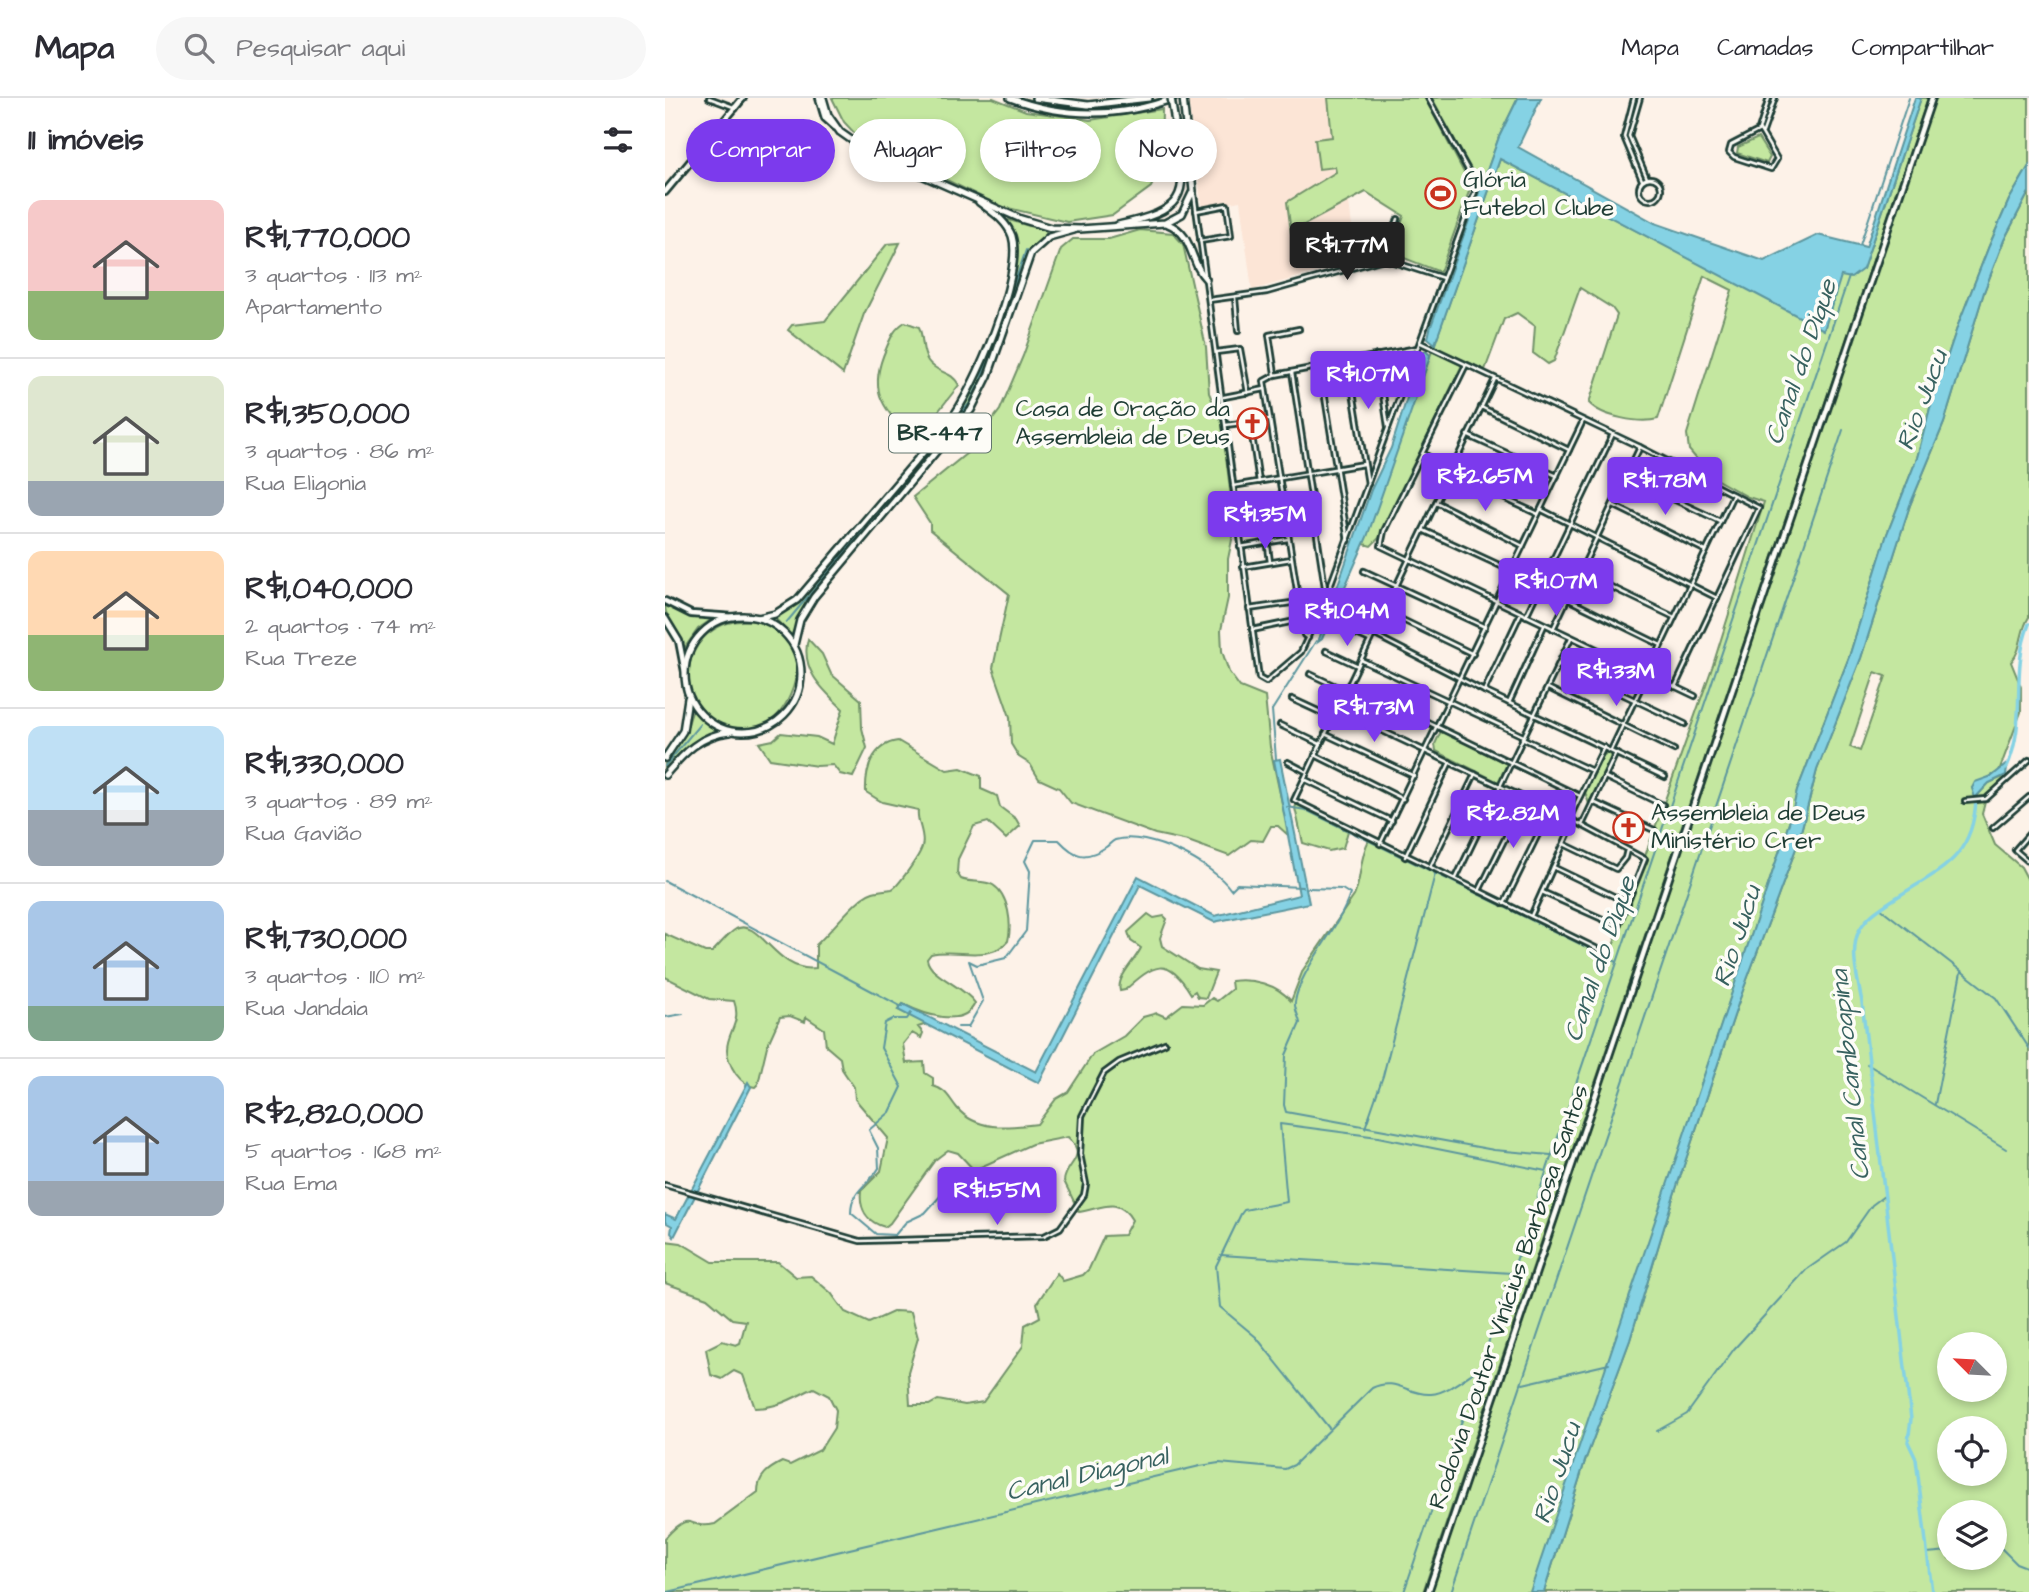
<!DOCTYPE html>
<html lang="pt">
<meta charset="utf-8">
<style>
:root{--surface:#fff;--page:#f7f7f7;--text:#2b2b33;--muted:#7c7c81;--line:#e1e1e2;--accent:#7c3aed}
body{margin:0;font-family:"Architects Daughter",sans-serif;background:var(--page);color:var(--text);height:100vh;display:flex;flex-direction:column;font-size:26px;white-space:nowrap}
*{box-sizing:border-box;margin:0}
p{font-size:23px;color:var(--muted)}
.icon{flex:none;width:38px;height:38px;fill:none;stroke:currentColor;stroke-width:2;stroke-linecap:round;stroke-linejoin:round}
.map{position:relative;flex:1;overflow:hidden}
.drawer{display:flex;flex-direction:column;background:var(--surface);width:665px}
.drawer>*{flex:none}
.banner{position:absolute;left:21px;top:21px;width:665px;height:63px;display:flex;gap:14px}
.needle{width:46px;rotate:294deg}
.buttons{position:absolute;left:1272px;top:1234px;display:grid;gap:14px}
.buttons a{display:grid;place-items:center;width:70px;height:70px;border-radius:50%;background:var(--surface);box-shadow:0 4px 10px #0003;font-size:35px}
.price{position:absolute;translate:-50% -60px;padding:0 16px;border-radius:7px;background:var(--accent);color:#fff;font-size:23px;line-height:46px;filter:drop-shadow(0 2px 4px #0008)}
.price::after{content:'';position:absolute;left:50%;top:42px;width:21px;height:16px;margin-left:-10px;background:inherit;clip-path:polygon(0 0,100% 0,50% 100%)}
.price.current{background:#222;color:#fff}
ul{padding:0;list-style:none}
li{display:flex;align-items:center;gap:21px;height:175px;padding:0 28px}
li+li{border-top:2px solid var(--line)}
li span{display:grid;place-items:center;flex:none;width:196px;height:140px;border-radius:14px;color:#555}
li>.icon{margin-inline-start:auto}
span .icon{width:84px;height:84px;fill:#fffc;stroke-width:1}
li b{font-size:30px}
h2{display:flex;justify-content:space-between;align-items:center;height:84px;padding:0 28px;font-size:30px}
.tag{padding:0 24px;border-radius:32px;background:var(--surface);box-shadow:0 4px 10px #0003;font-size:24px;line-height:63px}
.tag.current{background:var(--accent);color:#fff}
header{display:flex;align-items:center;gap:42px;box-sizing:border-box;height:98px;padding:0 35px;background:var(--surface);border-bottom:2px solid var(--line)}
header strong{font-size:33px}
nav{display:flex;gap:38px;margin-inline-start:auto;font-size:24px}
.search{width:490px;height:63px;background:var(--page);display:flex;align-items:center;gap:18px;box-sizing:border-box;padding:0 24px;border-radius:38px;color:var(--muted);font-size:26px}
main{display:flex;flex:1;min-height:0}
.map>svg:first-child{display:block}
</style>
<header>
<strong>Mapa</strong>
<div class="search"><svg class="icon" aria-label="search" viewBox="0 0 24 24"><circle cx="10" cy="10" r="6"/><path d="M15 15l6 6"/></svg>Pesquisar aqui</div>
<nav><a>Mapa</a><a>Camadas</a><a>Compartilhar</a></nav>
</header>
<main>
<section class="drawer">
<h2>11 imóveis<svg class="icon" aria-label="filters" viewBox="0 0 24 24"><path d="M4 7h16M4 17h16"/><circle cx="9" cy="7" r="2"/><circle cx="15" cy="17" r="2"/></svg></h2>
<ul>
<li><span style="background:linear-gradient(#f6c9c9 65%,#8fb573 0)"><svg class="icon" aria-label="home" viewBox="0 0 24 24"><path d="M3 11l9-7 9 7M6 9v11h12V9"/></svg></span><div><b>R$1,770,000</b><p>3 quartos · 113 m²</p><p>Apartamento</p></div></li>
<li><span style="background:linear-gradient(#dfe7d0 75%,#9aa5b1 0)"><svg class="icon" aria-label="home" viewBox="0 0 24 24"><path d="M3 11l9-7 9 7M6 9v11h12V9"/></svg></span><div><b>R$1,350,000</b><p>3 quartos · 86 m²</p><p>Rua Eligonia</p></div></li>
<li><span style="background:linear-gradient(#ffd9b3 60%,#8fb573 0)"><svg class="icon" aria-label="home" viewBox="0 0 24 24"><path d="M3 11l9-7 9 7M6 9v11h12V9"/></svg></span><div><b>R$1,040,000</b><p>2 quartos · 74 m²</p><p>Rua Treze</p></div></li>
<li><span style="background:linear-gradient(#bfe0f5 60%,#9aa5b1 0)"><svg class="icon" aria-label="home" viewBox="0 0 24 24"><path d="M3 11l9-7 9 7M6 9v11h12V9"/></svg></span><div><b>R$1,330,000</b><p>3 quartos · 89 m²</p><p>Rua Gavião</p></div></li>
<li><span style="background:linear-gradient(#a9c7e8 75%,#7fa58c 0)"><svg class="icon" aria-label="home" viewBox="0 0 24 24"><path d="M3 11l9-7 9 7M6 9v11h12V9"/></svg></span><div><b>R$1,730,000</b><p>3 quartos · 110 m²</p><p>Rua Jandaia</p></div></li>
<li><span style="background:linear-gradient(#a9c7e8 75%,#9aa5b1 0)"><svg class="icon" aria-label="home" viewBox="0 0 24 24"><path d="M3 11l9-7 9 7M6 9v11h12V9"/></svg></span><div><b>R$2,820,000</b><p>5 quartos · 168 m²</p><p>Rua Ema</p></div></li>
</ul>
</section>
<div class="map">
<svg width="1364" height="1494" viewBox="0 0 1364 1494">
<rect width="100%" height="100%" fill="#fdf2e8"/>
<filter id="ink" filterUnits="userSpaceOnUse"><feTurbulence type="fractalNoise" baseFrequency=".0143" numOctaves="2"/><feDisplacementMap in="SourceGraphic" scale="14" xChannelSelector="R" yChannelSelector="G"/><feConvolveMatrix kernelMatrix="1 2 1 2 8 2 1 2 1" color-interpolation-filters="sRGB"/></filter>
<g filter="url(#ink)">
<path fill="#fce5d6" d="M523 0H663L671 75 622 104 626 134 684 103 691 163 587 192 575 103 537 110Z"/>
<g fill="#c4e7a0" stroke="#72926a" stroke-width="2" fill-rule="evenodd">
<path d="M167 0H328L361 13 425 22 497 11 496 67 486 89 448 117 402 124 335 108 193 39 179 24Z"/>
<path d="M351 0 423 10 498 1C449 17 400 15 351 0Z"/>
<path d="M663 0H760L806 88 775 174 726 155 739 118 701 94 626 134 622 104 671 74 670 69 654 71 650 41 667 39Z"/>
<path d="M767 0H853L834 39 816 90Z"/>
<path d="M1256 0H1263L758 1494H0V1440C29 1409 21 1433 50 1426L93 1394C93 1378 103 1371 117 1364L125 1367 155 1352 169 1330 171 1312 164 1298 149 1290C129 1299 114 1310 90 1310L78 1277 69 1273 57 1281 46 1277 41 1251 57 1243 71 1247 75 1245 81 1223 67 1221 42 1200 0 1185V1143L16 1145 48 1164H113L131 1179 146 1178 166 1195 180 1214 204 1225 230 1213 246 1214 253 1240 243 1274 245 1307H264L273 1302 300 1307 318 1304 358 1248 360 1227 375 1219 372 1205 392 1175 398 1183 418 1177 424 1171 439 1138 459 1137 467 1122C453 1097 436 1111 414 1114L399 1083C401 1064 424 1060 403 1039L367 1046 309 1072 293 1055 283 1052 270 1062 225 1125 220 1129C202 1124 194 1111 196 1093L216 1073 223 1040 190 1001 189 989 177 971 175 960 161 948 159 931 141 919 140 924 125 918 115 919 102 948 93 986 90 989C82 988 77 984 71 976 47 940 80 933 69 903L44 901 0 879V836L40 854H47C55 847 62 836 71 831 95 819 111 876 151 870V847C167 832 180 814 197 800 207 792 215 793 227 791 232 790 255 757 257 749 261 736 251 724 253 712L217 704 201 694C200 671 208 646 233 643L282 672 296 670 316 678V691L332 698 335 709 351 721 355 728 341 741 323 724 309 728 293 761 292 775 296 781C305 785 319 782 328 787 344 797 347 827 343 843 324 865 292 850 266 856L262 861C265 879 298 887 310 905 299 931 258 916 238 906L233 912 262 926 253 929 258 935 256 940 247 935 238 946 241 965 259 964 260 975 268 980V988C282 992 283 999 292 1010 312 1034 345 1029 372 1026L391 1001 403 994 428 956 459 938 478 919 492 915 501 919 518 906 538 907 547 900 552 903 567 891 566 883C587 880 612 886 626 903L638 872 689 798C697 780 694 760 704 742L944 859 1048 567 1099 404 1083 399 1047 379 1024 352 1022 336 1067 192 1039 178 993 321C975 326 937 319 924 305L952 217 947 210 915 190 889 263 883 266 868 255 870 228 852 215 839 221 820 272 769 248 835 61 1138 220 1176 177 1198 171Z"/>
<path d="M1269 0H1364V68L1344 102 1324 148 1293 227 1265 310 1252 360 1222 436 1184 559 1132 693 1126 719 868 1489 865 1494H764Z"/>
<path d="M1093 40 1105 59 1102 65 1072 55 1073 49Z"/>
<path d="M1364 94V519C1354 534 1358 551 1346 564L1356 589V614L1334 673 1307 690 1311 699 1324 685 1338 679 1344 682 1320 704 1317 716 1330 747 1356 769 1364 784V1494H879L920 1363 965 1242 1007 1103 1074 903 1133 745 1152 672 1196 560 1245 407 1279 325 1319 194 1339 142ZM1210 574 1221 578 1195 653 1185 649ZM1284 1246H1330V1292H1284ZM1284 1330H1330V1376H1284ZM1284 1414H1330V1460H1284Z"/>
<path d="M344 122 381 133V137L366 150 360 162C339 223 324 286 284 337L143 502 126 538 109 519 139 499 286 325 305 297 351 167 350 142 341 126Z"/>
<path d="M475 132 508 135 518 146 541 249 544 295 557 325 566 400 569 432 563 461V500L556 532 557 553 564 574 575 589 600 599 605 649 624 738 613 728H606L598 743 586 742 564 758 523 743 490 736 406 705 394 690 374 681 365 666 354 659 346 646 345 619 328 570 344 496 265 432V425L248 399 302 355 335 312 358 258 396 151 408 141H444Z"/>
<path d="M235 145 199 216 178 276 123 232 127 227 160 223 222 146Z"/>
<path d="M240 224 254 229C259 240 256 253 263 263 272 276 286 272 294 287L249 344C220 310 201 296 221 251 226 239 229 231 240 224Z"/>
<path d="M767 253 797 267 714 440 706 448 699 446 705 424Z"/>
<path d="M0 507 26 519 47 521 33 531 18 552C14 537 0 522 0 507Z"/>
<path d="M97 523C168 536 119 673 46 621 12 597 18 545 55 528 68 521 83 523 97 523Z"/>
<path d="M143 541 157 556 166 576 196 602 197 630 202 650 188 679 175 676 168 667 152 668 105 661 94 645 108 642 116 635 152 639 167 646 178 611C158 592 135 572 143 541Z"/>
<path d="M28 611 53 633 25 647 0 673V664L19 638Z"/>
<path d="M776 633 842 666 833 684 771 653 770 646Z"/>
<path d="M944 655 946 660 924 706 920 694 938 657Z"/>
<path d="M632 705 683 733 678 750 664 753 638 745 630 710Z"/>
<path d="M483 816 489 820 499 818 502 821 495 840 497 848 533 871 551 874 541 900 533 899 530 893 526 896C502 856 488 867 460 892L455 893C451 879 470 863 476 850L466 843 463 834Z"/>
</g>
<g fill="#85d2e4" stroke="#5c969e" stroke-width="2">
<path d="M853 0H876L853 49 990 125 1099 163 1153 137 1201 149 1250 0H1256L1198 171 1186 180 1176 178 1159 232 835 61 770 246 763 240 765 231 834 39Z"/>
<path d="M1364 68V94L1339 142 1319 194 1279 325 1245 407 1196 560 1152 672 1133 745 1074 903 1007 1103 965 1242 920 1363 879 1494H865L1126 719 1132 693 1184 559 1222 436 1252 360 1265 310 1293 227 1324 148 1344 102Z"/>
<path d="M761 253 765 257 764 262 702 439 657 541 653 544 706 392 726 350 756 256Z"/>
<path d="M615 661 644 805 549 824 475 787 374 985 233 912 238 906 371 974 473 778 550 818 634 797 609 662Z"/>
<path d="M1343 665 1341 677 1324 685 1310 700 1307 690 1310 684 1327 678Z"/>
<path d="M83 984 86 989 9 1139 6 1135 7 1128 0 1124V1116L11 1121Z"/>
</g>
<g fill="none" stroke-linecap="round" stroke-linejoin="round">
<g stroke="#5c969e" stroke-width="2">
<path d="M1195 147 1244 0"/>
<path d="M121 525 304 306 316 281 361 152"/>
<path d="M660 530 669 510"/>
<path d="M611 661 607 612 651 543"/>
<path d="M0 668 35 626"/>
<path d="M622 709 641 712 952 864"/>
<path d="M0 783 237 909"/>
<path d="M643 790 677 791 685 796C673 834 635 870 630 904 629 911 634 918 635 925L621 957 619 1007 621 1014 829 1052 886 1057"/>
<path d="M1215 810 1331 900 1364 950"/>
<path d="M246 915 242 921H228L220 925 216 950 237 989 225 1014 204 1032 213 1050 214 1070C204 1087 186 1092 186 1115L211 1136 230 1137 241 1124 260 1115 278 1095"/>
<path d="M0 919 18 916"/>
<path d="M293 929H303L318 903 304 863 312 867 341 860 361 833 365 773 360 763 370 742H394C410 759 420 763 441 749 444 747 447 743 450 742 483 732 548 766 566 792L572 786 637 789"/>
<path d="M1202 966 1341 1051"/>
<path d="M1270 1006 1296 874"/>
<path d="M700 1030 718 978 770 776"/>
<path d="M556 1157 847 1175"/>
<path d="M858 1286 944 1266"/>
<path d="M664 1330 591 1239 555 1209 551 1168 576 1116 579 1112 622 1104 615 1026 713 1039 881 1073"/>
<path d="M992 1333 1022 1316 1069 1251 1141 1172 1181 1144 1207 1107 1219 1098"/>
<path d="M1330 1444 1351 1465 1364 1470"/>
<path d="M1262 1455 1284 1453"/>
<path d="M3 1494 535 1368 554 1365 620 1371 629 1367 707 1290C731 1278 744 1298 766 1296 782 1295 802 1278 815 1270"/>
<path d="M739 1494 1184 179"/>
<path d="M786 1494 1178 332"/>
</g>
<g stroke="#85d2e4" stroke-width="3.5">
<path d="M1341 671C1364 620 1344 577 1364 526"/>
<path d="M1267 1494 1251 1361 1243 1344 1246 1321 1197 904C1193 883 1185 855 1193 835 1199 821 1211 813 1223 805 1270 773 1308 765 1311 701"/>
</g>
<defs>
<g id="minor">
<path d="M44 0 71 10"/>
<path d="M969 0 959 39 977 82"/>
<path d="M975 0 964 38 982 80"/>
<path d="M1094 32 1104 0"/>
<path d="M1095 32 1112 61 1106 71 1069 59 1064 54 1066 47Z"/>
<path d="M1098 34 1110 0"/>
<circle cx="985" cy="91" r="11"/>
<path d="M529 96 540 176"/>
<path d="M531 113 562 107 566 138 535 143"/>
<path d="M719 161 733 121"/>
<path d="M541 183 594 580 601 584 636 554 661 499 810 94 809 83 763 0"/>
<path d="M570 200 573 233"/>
<path d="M544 202 602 194 719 161 778 180"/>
<path d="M756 245 975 349 1094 410 1010 589"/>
<path d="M551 254 575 251 583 295"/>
<path d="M712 257 723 329"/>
<path d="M683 263 703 386"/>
<path d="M801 267 719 433 716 448 1030 598"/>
<path d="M655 268 683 443"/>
<path d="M627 274 661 496"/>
<path d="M610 276 604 237 634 231"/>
<path d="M830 281 629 702 945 857"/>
<path d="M559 299 600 291"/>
<path d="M816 309 904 352"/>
<path d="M585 324 594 384"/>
<path d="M561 327 605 321"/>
<path d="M802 337 892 378"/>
<path d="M759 356 806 385 873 416"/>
<path d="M961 379 1055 423"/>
<path d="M568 388 699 366"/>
<path d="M771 404 858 448"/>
<path d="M948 407 1041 453"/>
<path d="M877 412 1052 500"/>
<path d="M600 426 605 464"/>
<path d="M573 429 621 422"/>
<path d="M758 432 847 473"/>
<path d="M575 449 623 441"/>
<path d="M578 469 626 461"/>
<path d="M699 473 820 529"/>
<path d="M915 474 1009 519"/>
<path d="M685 499 717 517"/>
<path d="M902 501 996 547"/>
<path d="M584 511 633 504"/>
<path d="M719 513 808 556"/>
<path d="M861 518 947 338"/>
<path d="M674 528 705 542"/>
<path d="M888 531 975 349"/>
<path d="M587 532 635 522"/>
<path d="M708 536 819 593 1000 679"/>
<path d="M643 540 639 537 599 283 610 277 752 250"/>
<path d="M661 553 693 568"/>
<path d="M696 562 858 638"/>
<path d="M894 566 1020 626"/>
<path d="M645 576 681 593"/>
<path d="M684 586 915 698"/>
<path d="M883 590 1009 652"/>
<path d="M819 593 855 517"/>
<path d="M627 601 668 620"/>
<path d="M844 605 879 528"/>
<path d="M673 612 909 723 980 761 953 828 877 794"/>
<path d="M615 627 655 646"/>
<path d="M660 636 749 678"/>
<path d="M857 640 927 673"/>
<path d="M946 652 1068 397"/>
<path d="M650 657 738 701"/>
<path d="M623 664 642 674"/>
<path d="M940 679 998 707"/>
<path d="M639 681 727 723"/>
<path d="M1300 703 1321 701 1364 662"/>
<path d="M928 704 989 732"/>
<path d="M904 721 939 649"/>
<path d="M917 727 951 655"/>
<path d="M1328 730 1364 699"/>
<path d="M1364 736 1350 752 1364 764"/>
<path d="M715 746 918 323"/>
<path d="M899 746 951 771 960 760 962 752"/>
<path d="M740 759 785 664"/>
<path d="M765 769 810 676"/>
<path d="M888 769 963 805"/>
<path d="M791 780 906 540"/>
<path d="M814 793 859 702"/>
<path d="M839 806 885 712"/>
<path d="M866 818 909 723"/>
<path d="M0 1087 195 1143 379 1138 395 1130 419 1097 421 1086 415 1056 417 1018 439 975 454 964 500 945"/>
</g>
<g id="secondary">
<path d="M154 0 160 20 170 29"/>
<path d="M0 94 78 0"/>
<path d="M0 503 26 516 69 519"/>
<path d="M0 520 14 543 20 574"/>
<path d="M763 1494 1267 0"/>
</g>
<g id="primary">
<path d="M158 0 163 17 175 34 202 53 356 121 386 130 415 131 500 125 517 116 528 93 518 0"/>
<path d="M345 0C398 20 456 20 509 0"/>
<path d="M370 0 423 7 484 0"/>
<path d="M503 126C529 136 524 164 541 181"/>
<path d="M453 127C518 112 524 102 512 37"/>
<circle cx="78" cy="576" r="58"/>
<path d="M93 520 110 516 132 502 284 324C309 293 359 176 347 138 341 122 327 114 314 104"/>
<path d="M129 547 135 522 149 499 306 312 323 278 366 155 384 139 409 132"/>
<path d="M0 660 18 633 23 600"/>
<path d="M0 677C19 655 35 637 65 634"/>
</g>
</defs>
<use href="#minor" stroke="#1f3d34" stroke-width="8"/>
<use href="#secondary" stroke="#1f3d34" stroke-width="10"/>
<use href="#primary" stroke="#1f3d34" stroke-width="10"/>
<use href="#minor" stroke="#fdfcf7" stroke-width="2.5"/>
<use href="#secondary" stroke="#fdfcf7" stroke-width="4.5"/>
<use href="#primary" stroke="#fdfcf7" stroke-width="5"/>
<defs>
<path id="primary-bridge" d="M506 0 512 37"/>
</defs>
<use href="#primary-bridge" stroke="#1f3d34" stroke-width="10" stroke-linecap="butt"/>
<use href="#primary-bridge" stroke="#fdfcf7" stroke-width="5"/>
</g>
</g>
<defs>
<symbol id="stadium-ring" viewBox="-11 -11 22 22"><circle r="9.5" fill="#fdfcf7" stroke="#c8321e" stroke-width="1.5"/><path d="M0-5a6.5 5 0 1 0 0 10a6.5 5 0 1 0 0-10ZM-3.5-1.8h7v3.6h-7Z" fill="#c8321e"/></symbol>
<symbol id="church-ring" viewBox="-11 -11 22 22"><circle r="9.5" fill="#fdfcf7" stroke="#c8321e" stroke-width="1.5"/><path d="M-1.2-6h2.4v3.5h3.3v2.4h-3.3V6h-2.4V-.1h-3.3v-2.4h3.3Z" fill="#c8321e"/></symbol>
</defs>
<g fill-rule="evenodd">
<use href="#stadium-ring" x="758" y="78" width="35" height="35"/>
<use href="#church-ring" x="570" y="308" width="35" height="35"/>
<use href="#church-ring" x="946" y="712" width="35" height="35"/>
</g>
<g text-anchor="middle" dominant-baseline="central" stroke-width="7" stroke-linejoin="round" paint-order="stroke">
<rect fill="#fdfcf7" stroke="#62766e" stroke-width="2" x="224" y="315.5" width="102" height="39" rx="5"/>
<g font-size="23" font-weight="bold" fill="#1f3d34">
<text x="275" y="335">BR-447</text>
</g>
<g font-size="24" fill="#1f3d34" stroke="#fdfcf7" text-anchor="start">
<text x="798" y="82">Glória<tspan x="798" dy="28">Futebol Clube</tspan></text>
<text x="565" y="311" text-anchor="end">Casa de Oração da<tspan x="565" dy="28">Assembleia de Deus</tspan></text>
<text x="986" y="715">Assembleia de Deus<tspan x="986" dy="28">Ministério Crer</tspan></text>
</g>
<g font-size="24" fill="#1f3d34" stroke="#fdfcf7">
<text transform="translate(844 1199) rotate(-71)">Rodovia Doutor Vinícius Barbosa Santos</text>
</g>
<g font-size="26" font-style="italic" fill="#386260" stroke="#fdfcf7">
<text transform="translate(1136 264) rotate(-71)">Canal do Dique</text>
<text transform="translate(1257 302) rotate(-70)">Rio Jucu</text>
<text transform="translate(1072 838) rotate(-72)">Rio Jucu</text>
<text transform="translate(935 861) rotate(-71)">Canal do Dique</text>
<text transform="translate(1185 977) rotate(-96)">Canal Camboapina</text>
<text transform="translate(892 1375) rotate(-72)">Rio Jucu</text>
<text transform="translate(422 1376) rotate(-13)">Canal Diagonal</text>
</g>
</g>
</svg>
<div class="buttons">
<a><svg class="needle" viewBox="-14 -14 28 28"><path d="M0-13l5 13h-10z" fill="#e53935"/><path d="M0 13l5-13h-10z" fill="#7c7c81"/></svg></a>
<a><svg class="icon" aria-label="locate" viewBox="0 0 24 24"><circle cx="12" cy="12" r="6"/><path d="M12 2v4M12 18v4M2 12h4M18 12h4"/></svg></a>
<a><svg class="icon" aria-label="layers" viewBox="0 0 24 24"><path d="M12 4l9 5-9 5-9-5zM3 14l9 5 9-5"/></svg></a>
</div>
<b class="price current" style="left:682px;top:184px">R$1.77M</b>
<b class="price" style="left:703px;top:313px">R$1.07M</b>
<b class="price" style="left:820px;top:415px">R$2.65M</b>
<b class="price" style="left:1000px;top:419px">R$1.78M</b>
<b class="price" style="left:600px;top:453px">R$1.35M</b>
<b class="price" style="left:891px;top:520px">R$1.07M</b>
<b class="price" style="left:682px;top:550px">R$1.04M</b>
<b class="price" style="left:951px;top:610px">R$1.33M</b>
<b class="price" style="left:709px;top:646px">R$1.73M</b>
<b class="price" style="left:848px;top:752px">R$2.82M</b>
<b class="price" style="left:332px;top:1129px">R$1.55M</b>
<div class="banner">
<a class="tag current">Comprar</a>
<a class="tag">Alugar</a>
<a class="tag">Filtros</a>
<a class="tag">Novo</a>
</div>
</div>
</main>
